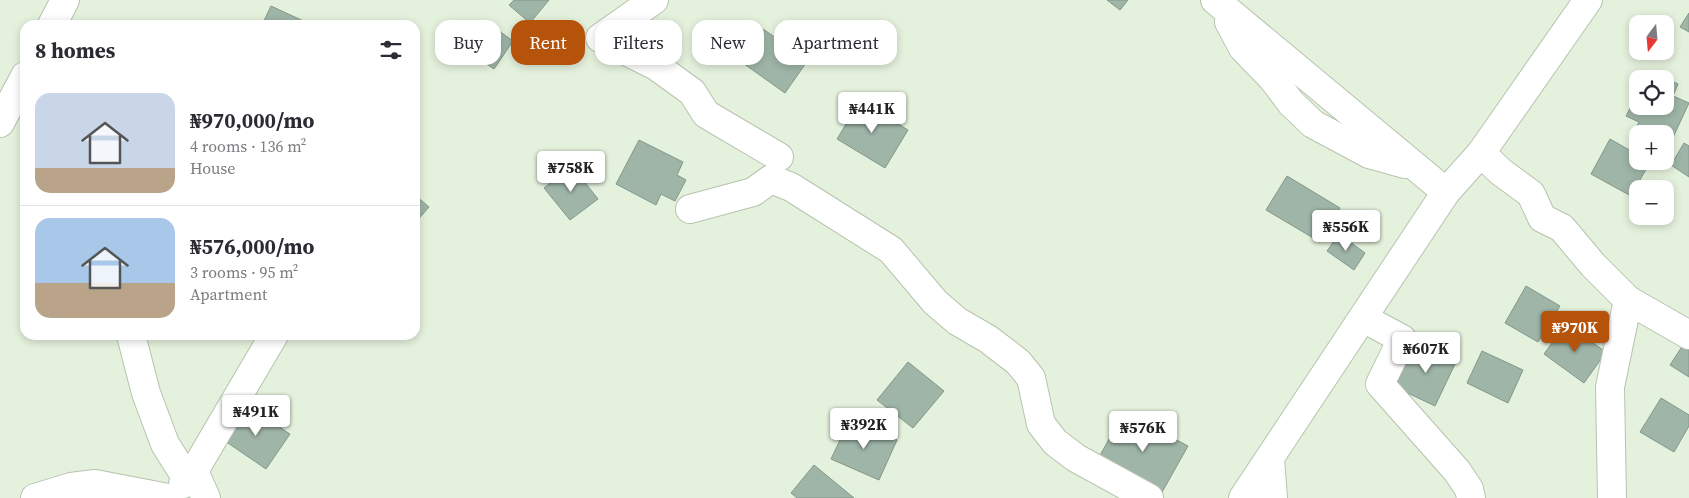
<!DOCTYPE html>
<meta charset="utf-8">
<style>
:root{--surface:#fff;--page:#f2f2f3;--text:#2b2b33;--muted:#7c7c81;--line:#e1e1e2;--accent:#b45309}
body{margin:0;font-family:"Source Serif 4",serif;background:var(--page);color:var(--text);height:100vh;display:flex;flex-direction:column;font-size:19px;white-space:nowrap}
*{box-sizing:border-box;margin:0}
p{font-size:16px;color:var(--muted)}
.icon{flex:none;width:28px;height:28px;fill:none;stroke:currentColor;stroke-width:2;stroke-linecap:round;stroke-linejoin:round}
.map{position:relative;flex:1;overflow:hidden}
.sheet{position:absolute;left:20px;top:20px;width:400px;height:320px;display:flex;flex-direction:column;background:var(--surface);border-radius:15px;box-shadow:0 2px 8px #0003}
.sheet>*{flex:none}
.guide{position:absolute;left:435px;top:20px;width:475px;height:45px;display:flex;gap:10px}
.needle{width:32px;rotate:196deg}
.buttons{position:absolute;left:1629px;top:15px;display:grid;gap:10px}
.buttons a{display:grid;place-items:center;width:45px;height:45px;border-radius:10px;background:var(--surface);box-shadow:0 2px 8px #0003;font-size:25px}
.price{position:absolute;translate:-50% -42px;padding:0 11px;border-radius:5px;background:#fff;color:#222;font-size:16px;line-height:32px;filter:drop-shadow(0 1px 2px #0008)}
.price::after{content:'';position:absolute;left:50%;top:30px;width:15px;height:11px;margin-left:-8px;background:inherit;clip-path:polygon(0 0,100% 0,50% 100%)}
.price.selected{background:var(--accent);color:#fff}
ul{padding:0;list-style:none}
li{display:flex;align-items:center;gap:15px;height:125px;padding:0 15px}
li+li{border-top:1px solid var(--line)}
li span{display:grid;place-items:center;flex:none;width:140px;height:100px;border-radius:15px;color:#555}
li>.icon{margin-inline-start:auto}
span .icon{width:60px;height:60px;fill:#fffc;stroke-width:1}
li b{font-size:21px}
h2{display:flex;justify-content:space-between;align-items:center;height:60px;padding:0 15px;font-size:21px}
.pill{padding:0 18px;border-radius:15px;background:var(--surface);box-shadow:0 2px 8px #0003;font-size:18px;line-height:45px}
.pill.selected{background:var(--accent);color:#fff}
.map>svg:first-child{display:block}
</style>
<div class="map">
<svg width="1689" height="498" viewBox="0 0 1689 498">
<rect width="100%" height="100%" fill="#e4f1dc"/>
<g fill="#9fb5a8" stroke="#82988b">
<path d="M514 0H549L530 23 509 5Z"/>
<path d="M1107 0H1128L1120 10Z"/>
<path d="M271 6 312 25H262Z"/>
<path d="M1689 13V32L1680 27Z"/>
<path d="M492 26 513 41 494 69 472 54Z"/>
<path d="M763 29 808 60 785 93 740 61Z"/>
<path d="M1655 73 1678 84 1673 96 1689 103 1669 146 1665 144V134H1638V141L1631 138 1639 122 1626 116 1638 93V106H1665V79H1652Z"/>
<path d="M860 101 908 130 885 168 837 139Z"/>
<path d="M1610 139 1638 155V161L1650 162 1631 196 1591 174Z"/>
<path d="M639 140 683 162 677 175 686 180 675 201 661 194 656 205 616 184Z"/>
<path d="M1684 143 1689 146V177L1671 165Z"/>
<path d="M572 166 598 199 570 220 544 188Z"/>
<path d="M1287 176 1340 208 1320 242 1266 210Z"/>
<path d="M415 195 429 207 415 223Z"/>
<path d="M1339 234 1365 253 1354 270 1327 251Z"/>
<path d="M1526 286 1560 306 1538 342 1505 323Z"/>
<path d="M1566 324 1606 352 1584 383 1544 354Z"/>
<path d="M1416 343 1456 362 1435 406 1395 387Z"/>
<path d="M1683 345 1689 349V377L1670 365Z"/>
<path d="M1482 351 1523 370 1508 403 1467 383Z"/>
<path d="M908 362 944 391 913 428 877 400Z"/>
<path d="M1661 398 1689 415V426L1674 452 1640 432Z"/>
<path d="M245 405 290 434 266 469 222 439Z"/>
<path d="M1124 412 1188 446 1161 494 1098 459Z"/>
<path d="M850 419 897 440 879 480 831 459Z"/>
<path d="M814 465 854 498H797L791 493Z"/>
</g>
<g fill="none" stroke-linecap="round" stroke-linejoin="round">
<defs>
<g id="minor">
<path d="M654 0 600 38 656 66 692 92 706 114 779 157"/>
<path d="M1215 0 1446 192 1243 498"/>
<path d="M1229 22 1243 48 1273 79 1291 103 1313 124 1369 154 1405 164"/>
<path d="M52 25 65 0"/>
<path d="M0 123 25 76"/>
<path d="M1481 153 1588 0"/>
<path d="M1446 192 1481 153 1501 172 1531 194 1542 218 1562 228 1593 265 1628 300 1689 335"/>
<path d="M690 209 753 192 771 179 791 187 891 250 935 302 957 321 988 339 1018 362 1031 378 1041 424 1055 442 1076 458 1149 498"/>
<path d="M1363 318 1402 339 1380 384 1457 471 1469 489 1471 498"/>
<path d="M131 335 146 393 165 444 187 479"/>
<path d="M1270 458 1273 498"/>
<path d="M194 471 274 335"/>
<path d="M183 484 194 471 206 498"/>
<path d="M35 498 71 487 95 484 168 498"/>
<path d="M1612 498 1610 387 1628 300"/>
</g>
</defs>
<use href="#minor" stroke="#b7c3af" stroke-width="30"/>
<use href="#minor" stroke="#fff" stroke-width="28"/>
</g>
</svg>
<div class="buttons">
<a><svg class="needle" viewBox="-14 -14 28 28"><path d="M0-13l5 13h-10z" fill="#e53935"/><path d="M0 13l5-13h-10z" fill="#7c7c81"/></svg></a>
<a><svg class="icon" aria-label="locate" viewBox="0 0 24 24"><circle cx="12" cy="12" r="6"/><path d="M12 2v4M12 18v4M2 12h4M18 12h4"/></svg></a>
<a>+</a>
<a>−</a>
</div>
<b class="price" style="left:872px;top:134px">₦441K</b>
<b class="price" style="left:571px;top:193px">₦758K</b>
<b class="price" style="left:1346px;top:252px">₦556K</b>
<b class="price selected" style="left:1575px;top:353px">₦970K</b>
<b class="price" style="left:1426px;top:374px">₦607K</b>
<b class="price" style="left:256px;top:437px">₦491K</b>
<b class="price" style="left:864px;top:450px">₦392K</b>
<b class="price" style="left:1143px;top:453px">₦576K</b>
<div class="guide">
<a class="pill">Buy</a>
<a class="pill selected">Rent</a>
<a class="pill">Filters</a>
<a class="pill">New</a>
<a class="pill">Apartment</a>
</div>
<section class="sheet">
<h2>8 homes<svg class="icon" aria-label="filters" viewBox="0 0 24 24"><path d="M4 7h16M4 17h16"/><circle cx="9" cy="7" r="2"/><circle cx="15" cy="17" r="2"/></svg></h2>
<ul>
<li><span style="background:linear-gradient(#c9d6e8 75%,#b9a48a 0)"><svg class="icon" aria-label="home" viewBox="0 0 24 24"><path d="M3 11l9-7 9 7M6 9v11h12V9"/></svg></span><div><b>₦970,000/mo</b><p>4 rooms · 136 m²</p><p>House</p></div></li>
<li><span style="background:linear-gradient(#a9c7e8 65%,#b9a48a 0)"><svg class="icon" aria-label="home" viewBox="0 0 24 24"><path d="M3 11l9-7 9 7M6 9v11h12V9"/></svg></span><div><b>₦576,000/mo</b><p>3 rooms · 95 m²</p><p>Apartment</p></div></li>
</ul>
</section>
</div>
